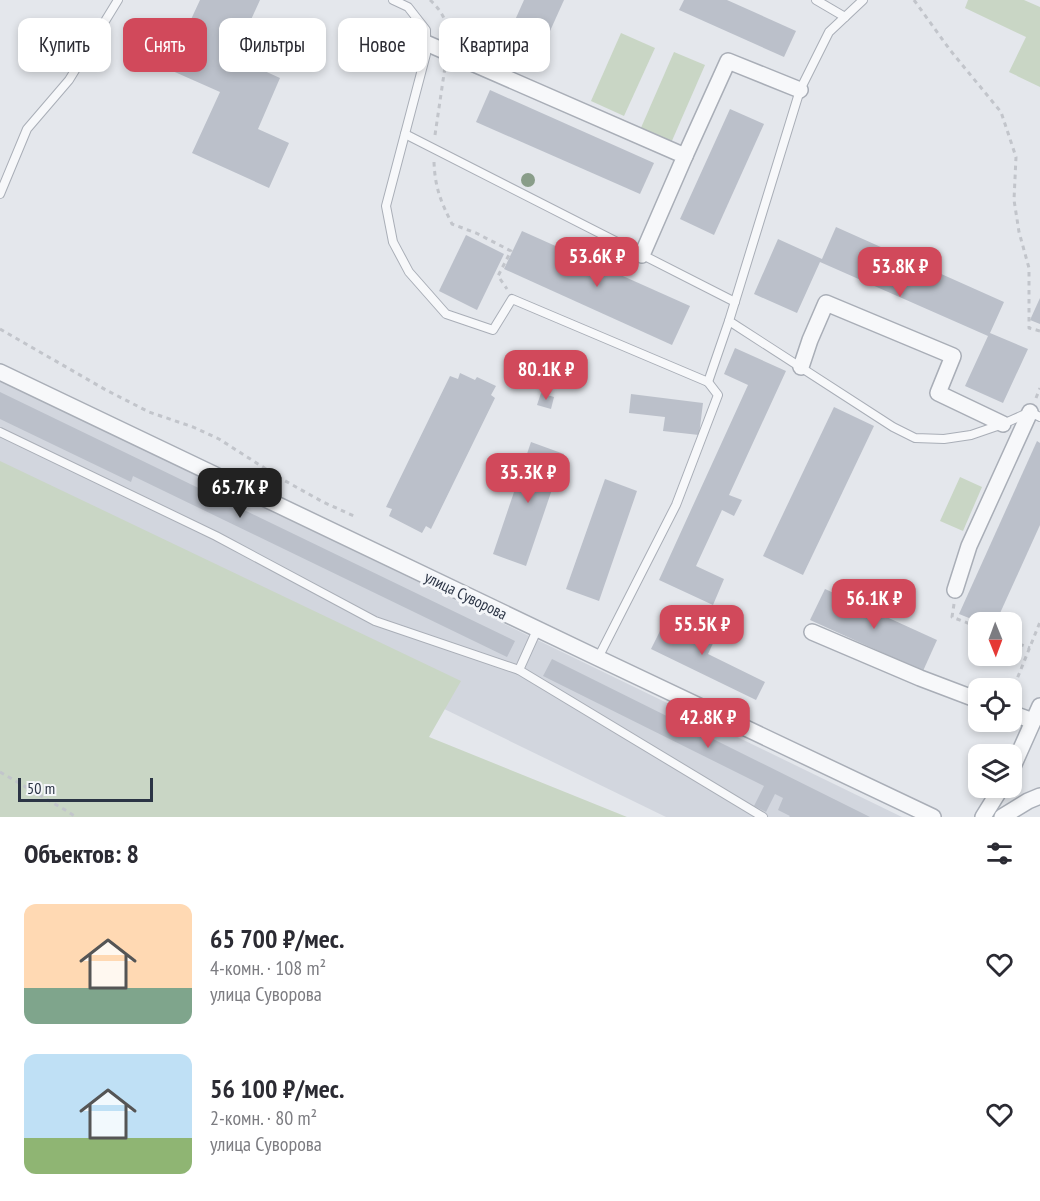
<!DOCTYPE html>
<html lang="ru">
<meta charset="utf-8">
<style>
:root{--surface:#fff;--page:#f2f2f3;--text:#2b2b33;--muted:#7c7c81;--accent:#d1495b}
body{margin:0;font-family:"PT Sans Narrow",sans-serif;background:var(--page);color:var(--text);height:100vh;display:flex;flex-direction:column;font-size:22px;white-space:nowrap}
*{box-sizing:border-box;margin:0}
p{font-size:20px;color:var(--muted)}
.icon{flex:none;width:33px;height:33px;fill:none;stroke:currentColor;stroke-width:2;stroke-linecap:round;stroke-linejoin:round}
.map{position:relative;height:817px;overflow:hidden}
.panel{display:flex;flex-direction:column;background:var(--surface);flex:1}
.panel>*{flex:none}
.banner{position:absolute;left:18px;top:18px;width:600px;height:54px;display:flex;gap:12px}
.needle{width:39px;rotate:179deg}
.tools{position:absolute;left:968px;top:612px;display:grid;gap:12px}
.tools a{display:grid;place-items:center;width:54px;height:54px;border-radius:12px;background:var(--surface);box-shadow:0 3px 9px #0003;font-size:30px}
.scale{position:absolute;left:18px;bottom:15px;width:135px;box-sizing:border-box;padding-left:6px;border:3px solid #2b3445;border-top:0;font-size:16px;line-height:21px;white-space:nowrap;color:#2b3445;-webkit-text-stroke:4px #f4f6f9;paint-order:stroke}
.price{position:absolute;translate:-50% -51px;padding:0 14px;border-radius:12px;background:var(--accent);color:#fff;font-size:20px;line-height:39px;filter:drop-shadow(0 2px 3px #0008)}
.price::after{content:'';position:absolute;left:50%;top:36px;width:18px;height:14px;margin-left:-9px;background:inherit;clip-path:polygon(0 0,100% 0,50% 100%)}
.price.active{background:#222;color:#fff}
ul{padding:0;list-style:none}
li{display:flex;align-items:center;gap:18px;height:150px;padding:0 24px}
li span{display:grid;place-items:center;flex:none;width:168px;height:120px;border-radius:12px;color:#555}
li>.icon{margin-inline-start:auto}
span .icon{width:72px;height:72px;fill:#fffc;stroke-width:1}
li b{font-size:26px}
h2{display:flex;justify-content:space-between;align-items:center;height:72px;padding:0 24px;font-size:26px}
.tag{padding:0 21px;border-radius:12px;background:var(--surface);box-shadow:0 3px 9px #0003;font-size:21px;line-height:54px}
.tag.active{background:var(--accent);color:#fff}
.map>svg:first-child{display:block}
</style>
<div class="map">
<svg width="1040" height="817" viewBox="0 0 1040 817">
<rect width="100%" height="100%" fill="#e4e7ec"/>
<path fill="#d2d6de" d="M0 379 902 817H666L0 493Z"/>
<g fill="#c9d6c5">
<path d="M968 0H1024L1040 7V87L1009 72 1026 37 965 8Z"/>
<path d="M621 33 655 48 624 116 591 101Z"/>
<path d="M674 52 705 65 671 143 640 130Z"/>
<path d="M0 461 461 681 429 737 627 817H0Z"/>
<path d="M960 477 982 487 963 531 940 521Z"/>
</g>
<g fill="#bbc0ca">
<path d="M200 0H260L234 57 280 78 258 129 289 143 269 188 192 153 220 92 168 69Z"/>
<path d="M524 0H564L532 71 499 56Z"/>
<path d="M684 0H727L796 31 784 57 679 10Z"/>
<path d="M490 90 654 163 640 194 476 122Z"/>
<path d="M730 109 764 124 714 235 680 219Z"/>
<path d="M836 227 1004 302 990 333 1028 349 1003 403 965 386 988 336 820 262 797 313 754 294 778 239 822 259Z"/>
<path d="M522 231 690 306 672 345 504 269Z"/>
<path d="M466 235 504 254 477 310 439 291Z"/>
<path d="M1040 298V324L1030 320Z"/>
<path d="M735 348 786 371 729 495 742 500 734 516 722 510 696 566 724 579 713 605 659 580 748 385 724 374Z"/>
<path d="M460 373 475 380 477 377 496 386 491 395 495 398 431 529 426 526 422 533 389 516 392 509 386 507 450 376 458 379Z"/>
<path d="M0 392 515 641 507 657 133 476 131 482 0 419Z"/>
<path d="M541 393 554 397 551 409 537 405Z"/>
<path d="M631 394 703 403 699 435 663 431 665 417 629 413Z"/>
<path d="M834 407 874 426 803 575 763 556Z"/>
<path d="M1037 441 1040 443V525L996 622H979L959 614Z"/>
<path d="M531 442 564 454 526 566 493 554Z"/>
<path d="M605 479 637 491 599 601 566 589Z"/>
<path d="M825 589 937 640 923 671 810 620Z"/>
<path d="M669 613 716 637 708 654 765 682 756 700 651 649Z"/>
<path d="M552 659 870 817H789L790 816 778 810 783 798 775 794 766 812 754 806 764 786 543 676Z"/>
</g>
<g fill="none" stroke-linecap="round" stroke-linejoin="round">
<defs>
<g id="service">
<path d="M393 0 408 7 426 30V54L386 206 393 242 409 272 446 314 493 330 512 299 708 382 729 321"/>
<path d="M816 0 845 17"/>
<path d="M863 0 829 32 800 90 729 321 893 427 915 438 944 439 971 435 1003 424 1030 412 1040 417"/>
<path d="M405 134 735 302"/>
<path d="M0 194 27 129 69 80 118 0"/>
<path d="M0 432 216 536 375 621 519 670"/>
<path d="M537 630 519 670 763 817"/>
<path d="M598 658 676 505 718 395 708 382"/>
</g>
<g id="minor">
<path d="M426 43 685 156 642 255"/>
<path d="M685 156 728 61 800 90"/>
<path d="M801 367 810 340 826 303 953 356 938 393 1003 424"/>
<path d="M0 372 598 658 933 817"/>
<path d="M955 590 969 546 1030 412"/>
<path d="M812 632 920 678 978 700"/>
<path d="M1011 713 1033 721"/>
<path d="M1011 771 1040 706"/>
<path d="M983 817 1001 788"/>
<path d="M1002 817 1028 801 1040 796"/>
</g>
</defs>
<use href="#service" stroke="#a9aeb7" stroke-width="10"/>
<use href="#minor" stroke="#a9aeb7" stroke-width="18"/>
<g stroke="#c2c5cb" stroke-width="3" stroke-dasharray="4.5 4.5" stroke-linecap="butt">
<path d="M430 0C440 9 447 20 448 34"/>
<path d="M914 0 950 50 1001 112 1016 157 1014 200 1019 232 1029 268V328L1040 331"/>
<path d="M435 135 445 67"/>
<path d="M434 162C435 188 441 202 452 224L476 233 511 251 498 276 507 289"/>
<path d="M0 329 106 390 149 412 193 427 219 439 280 478 323 502 354 516"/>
<path d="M1036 398 1040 388"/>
<path d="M954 604 952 617 978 627"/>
<path d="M1011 641 1030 648"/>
<path d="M1011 694 1040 622"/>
<path d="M0 772 67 811 76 817"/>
</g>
<use href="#service" stroke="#f7f8fa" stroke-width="8"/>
<use href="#minor" stroke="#f7f8fa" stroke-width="15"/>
</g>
<circle fill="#899d89" cx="528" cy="180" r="7"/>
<g text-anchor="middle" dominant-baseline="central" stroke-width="6" stroke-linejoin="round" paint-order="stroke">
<g font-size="16" fill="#2b3445" stroke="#f4f6f9">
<text transform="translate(466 595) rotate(26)">улица Суворова</text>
</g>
</g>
</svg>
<div class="tools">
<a><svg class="needle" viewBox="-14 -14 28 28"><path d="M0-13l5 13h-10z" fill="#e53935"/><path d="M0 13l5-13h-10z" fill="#7c7c81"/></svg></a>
<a><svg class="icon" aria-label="locate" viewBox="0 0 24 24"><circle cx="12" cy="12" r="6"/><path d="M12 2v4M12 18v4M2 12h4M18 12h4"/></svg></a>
<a><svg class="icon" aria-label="layers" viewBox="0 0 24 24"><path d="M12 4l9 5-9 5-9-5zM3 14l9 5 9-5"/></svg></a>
</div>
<div class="scale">50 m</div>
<b class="price" style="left:597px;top:288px">53.6K ₽</b>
<b class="price" style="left:900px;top:298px">53.8K ₽</b>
<b class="price" style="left:546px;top:401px">80.1K ₽</b>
<b class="price" style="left:528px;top:504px">35.3K ₽</b>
<b class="price active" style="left:240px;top:519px">65.7K ₽</b>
<b class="price" style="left:874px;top:630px">56.1K ₽</b>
<b class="price" style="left:702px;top:656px">55.5K ₽</b>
<b class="price" style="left:708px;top:749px">42.8K ₽</b>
<div class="banner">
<a class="tag">Купить</a>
<a class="tag active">Снять</a>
<a class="tag">Фильтры</a>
<a class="tag">Новое</a>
<a class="tag">Квартира</a>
</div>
</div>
<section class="panel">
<h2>Объектов: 8<svg class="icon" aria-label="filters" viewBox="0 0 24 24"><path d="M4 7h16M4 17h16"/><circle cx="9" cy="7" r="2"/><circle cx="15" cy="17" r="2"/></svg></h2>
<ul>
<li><span style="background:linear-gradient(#ffd9b3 70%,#7fa58c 0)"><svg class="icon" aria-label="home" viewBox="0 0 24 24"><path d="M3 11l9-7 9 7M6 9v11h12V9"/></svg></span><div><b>65 700 ₽/мес.</b><p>4-комн. · 108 m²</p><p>улица Суворова</p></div><svg class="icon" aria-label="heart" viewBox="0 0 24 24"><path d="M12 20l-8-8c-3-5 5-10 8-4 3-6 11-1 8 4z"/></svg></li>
<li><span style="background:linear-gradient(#bfe0f5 70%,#8fb573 0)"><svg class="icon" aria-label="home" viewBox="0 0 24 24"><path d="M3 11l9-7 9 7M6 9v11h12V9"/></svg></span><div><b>56 100 ₽/мес.</b><p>2-комн. · 80 m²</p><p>улица Суворова</p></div><svg class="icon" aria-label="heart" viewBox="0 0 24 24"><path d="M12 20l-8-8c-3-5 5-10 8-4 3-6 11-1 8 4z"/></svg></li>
</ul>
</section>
